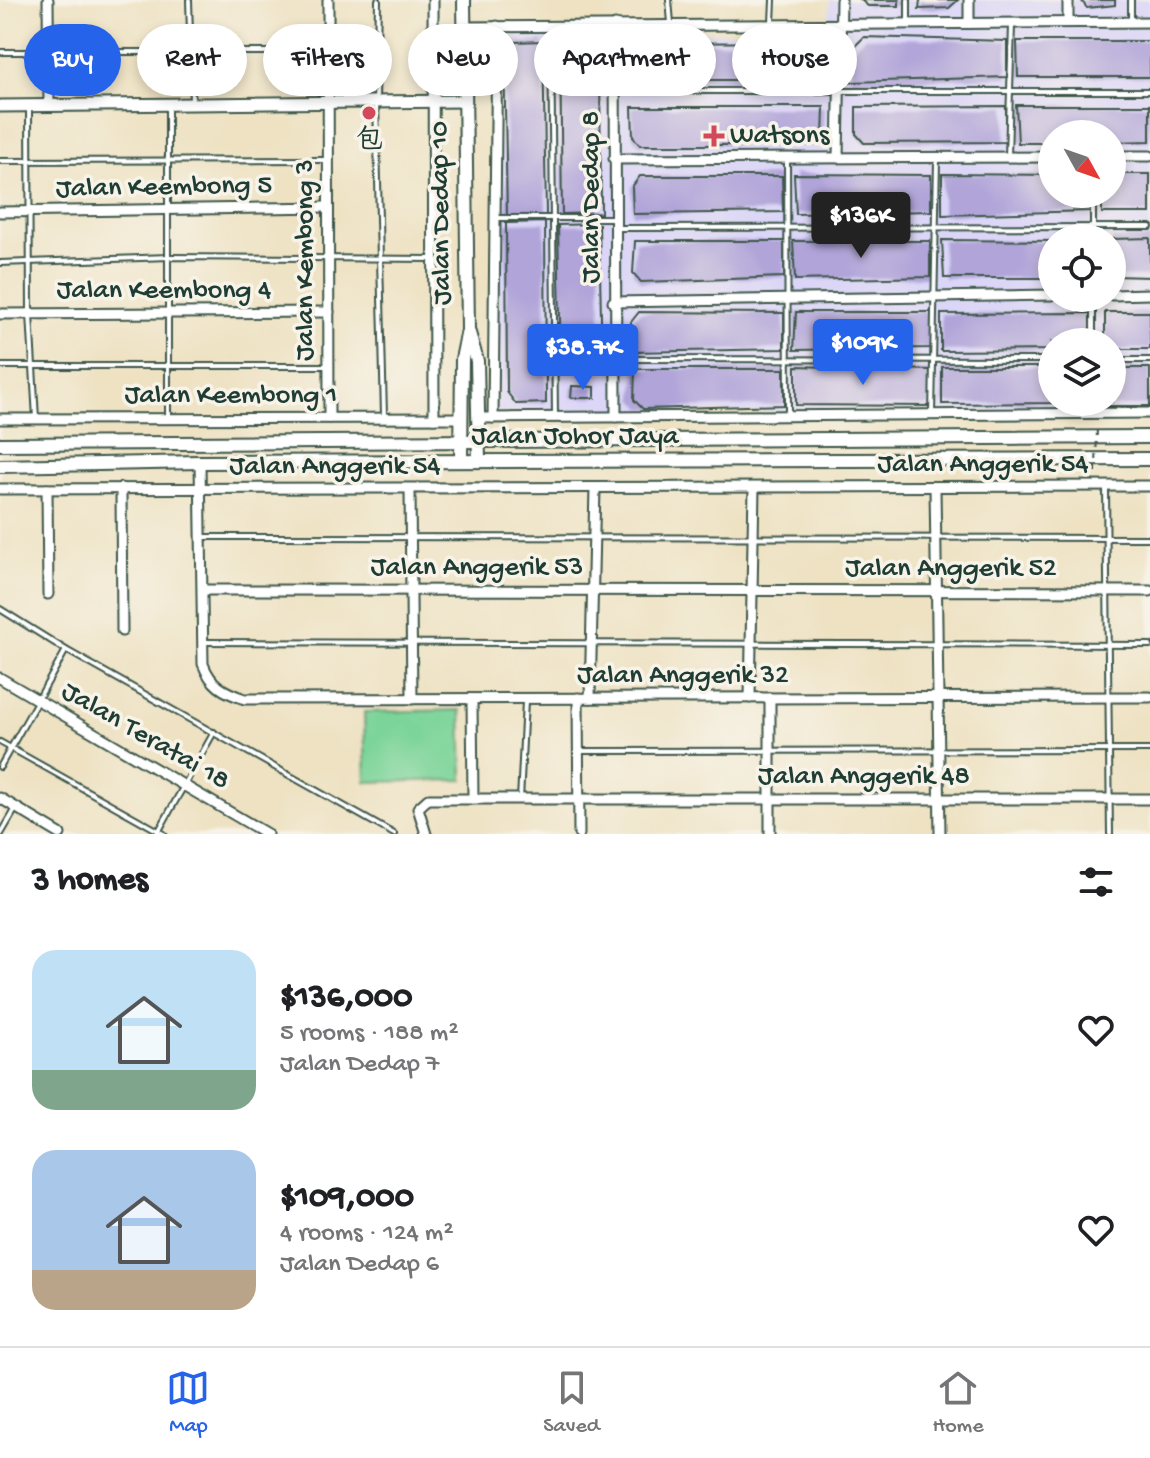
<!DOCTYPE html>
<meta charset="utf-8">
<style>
:root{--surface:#fff;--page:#f2f2f2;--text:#202124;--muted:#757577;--line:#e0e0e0;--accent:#2563eb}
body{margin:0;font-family:"Gochi Hand","LXGW WenKai TC",sans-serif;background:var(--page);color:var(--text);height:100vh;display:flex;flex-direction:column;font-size:30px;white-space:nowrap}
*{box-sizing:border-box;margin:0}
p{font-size:26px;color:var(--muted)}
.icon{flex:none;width:44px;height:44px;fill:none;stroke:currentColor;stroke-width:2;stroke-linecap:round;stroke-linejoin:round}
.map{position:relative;height:834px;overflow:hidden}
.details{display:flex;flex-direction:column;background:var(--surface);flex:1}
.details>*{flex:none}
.banner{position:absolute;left:24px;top:24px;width:1102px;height:72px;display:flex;gap:16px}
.needle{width:52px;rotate:130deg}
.tools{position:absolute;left:1038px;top:120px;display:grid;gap:16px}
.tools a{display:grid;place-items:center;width:88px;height:88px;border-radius:50%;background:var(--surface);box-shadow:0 4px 12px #0003;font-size:40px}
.price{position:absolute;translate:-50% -68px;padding:0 18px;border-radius:8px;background:var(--accent);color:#fff;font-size:26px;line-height:52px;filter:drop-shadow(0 2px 4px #0008)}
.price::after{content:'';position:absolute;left:50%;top:48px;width:24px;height:18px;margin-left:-12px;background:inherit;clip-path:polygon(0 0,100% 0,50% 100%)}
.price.selected{background:#222;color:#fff}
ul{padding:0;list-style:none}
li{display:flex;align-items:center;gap:24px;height:200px;padding:0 32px}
li span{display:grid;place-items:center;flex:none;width:224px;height:160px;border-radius:24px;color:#555}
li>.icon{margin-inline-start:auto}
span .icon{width:96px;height:96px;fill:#fffc;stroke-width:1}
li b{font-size:34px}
h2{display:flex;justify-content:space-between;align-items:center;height:96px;padding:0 32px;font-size:34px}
.pill{padding:0 28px;border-radius:36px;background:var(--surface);box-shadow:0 4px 12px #0003;font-size:28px;line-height:72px}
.pill.selected{background:var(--accent);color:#fff}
.dock{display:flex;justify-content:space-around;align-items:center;height:112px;border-top:2px solid var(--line);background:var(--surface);font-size:22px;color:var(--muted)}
.dock a{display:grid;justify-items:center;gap:4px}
.dock .selected{color:var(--accent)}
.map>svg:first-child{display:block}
</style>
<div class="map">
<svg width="1150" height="834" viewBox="0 0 1150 834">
<rect width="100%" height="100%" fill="#f7f3e8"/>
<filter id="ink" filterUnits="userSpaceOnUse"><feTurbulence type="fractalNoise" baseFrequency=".0125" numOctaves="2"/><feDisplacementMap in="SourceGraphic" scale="16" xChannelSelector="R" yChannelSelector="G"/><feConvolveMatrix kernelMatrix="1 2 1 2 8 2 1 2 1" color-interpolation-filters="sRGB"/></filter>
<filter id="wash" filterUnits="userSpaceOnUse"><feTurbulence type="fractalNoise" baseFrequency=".006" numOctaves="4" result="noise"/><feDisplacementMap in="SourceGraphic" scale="32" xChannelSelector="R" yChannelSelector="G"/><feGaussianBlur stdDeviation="1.8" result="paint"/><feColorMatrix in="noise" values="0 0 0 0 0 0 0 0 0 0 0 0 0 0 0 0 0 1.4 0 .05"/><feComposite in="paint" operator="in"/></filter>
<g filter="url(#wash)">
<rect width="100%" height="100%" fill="#eee2c3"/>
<path fill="#dbd6f7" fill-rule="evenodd" d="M830 0H1150V411L497 413 500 34 827 32ZM1052 134H1112V194H1052ZM1052 238H1112V298H1052ZM1052 342H1112V402H1052Z"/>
<path fill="#7bd499" stroke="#4d8866" stroke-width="2" d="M461 710 463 780 366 782 364 712Z"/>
<g id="blocks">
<g fill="#b0a4d9">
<path d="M861 0H899V6H868Z"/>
<path d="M920 0H958L949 8 919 9Z"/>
<path d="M1081 0H1115V5L1087 8Z"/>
<path d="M864 37 1007 41V77L851 82V50Z"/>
<path d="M543 41 546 215 507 216 504 51 513 42Z"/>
<path d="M587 41 600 52 601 213 562 214 560 42Z"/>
<path d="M1017 41H1150V77H1018Z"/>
<path d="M817 42 827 50V80H633V52L640 43Z"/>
<path d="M1016 105H1150V141L1112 142V134H1052V143H1018Z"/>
<path d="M1006 106V142L864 143 856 134V107Z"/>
<path d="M632 107H824L823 138 814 145H640L633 137Z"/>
<path d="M794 174 931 175V211L796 214Z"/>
<path d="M942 174 1052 175V194H1090V211L942 215Z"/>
<path d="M1112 174H1150V213H1102V194H1112Z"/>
<path d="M640 176H782L783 212 633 214 632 187Z"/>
<path d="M545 222 546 403 516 404 507 392 506 223Z"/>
<path d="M599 224 602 365 561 366 558 225Z"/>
<path d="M1150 238V277L1112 276V239Z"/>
<path d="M942 240 1052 241V278H944Z"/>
<path d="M635 241H784V277L641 282 633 273Z"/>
<path d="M793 241H930V277L795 280Z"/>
<path d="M639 312 784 313V349L630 352 631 322Z"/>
<path d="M796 312H931V348L794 350Z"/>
<path d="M1105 312H1150V349H1112V342H1105Z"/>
<path d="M1090 313V342H1052V350L941 351V314Z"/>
<path d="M796 366 931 370V406L796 405Z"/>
<path d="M942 367H1052V403L942 404Z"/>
<path d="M1112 368H1150V406H1101V402H1112Z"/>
<path d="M635 369H784V405L643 409 634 400Z"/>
<path d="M572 386 595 387V398H571Z"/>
</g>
</g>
</g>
<g filter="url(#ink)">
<use href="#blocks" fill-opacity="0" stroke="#3e5649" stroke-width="2"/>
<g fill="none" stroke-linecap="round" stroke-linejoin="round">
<defs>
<g id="service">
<path d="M189 0 192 102"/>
<path d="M378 0 376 102 384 415"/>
<path d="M669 0 671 23"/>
<path d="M908 0V22"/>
<path d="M1131 0V22"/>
<path d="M772 22 773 0"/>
<path d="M551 28 555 416"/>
<path d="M0 52H325"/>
<path d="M616 91H1150"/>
<path d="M29 108 30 314 36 419"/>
<path d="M1008 156 1012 25"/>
<path d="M787 160 788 416"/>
<path d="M0 161 326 160"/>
<path d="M497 218H614"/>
<path d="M616 228 1150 227"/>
<path d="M1093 238V194"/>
<path d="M0 263 169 257 433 259"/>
<path d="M1093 342V298"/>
<path d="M618 359 1052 360"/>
<path d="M1112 360H1150"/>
<path d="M0 366H326"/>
<path d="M555 370 615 369"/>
<path d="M932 415 937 160"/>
<path d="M168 417V106"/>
<path d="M1106 489 1110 834"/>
<path d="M202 537 1150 538"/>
<path d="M0 609 66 650 394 834"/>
<path d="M204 642 1150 645"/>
<path d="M0 742 164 834"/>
<path d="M581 751 1150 750"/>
<path d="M0 767 66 650"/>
<path d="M520 800 525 701"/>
<path d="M1 834 15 810"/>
<path d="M157 834 214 732"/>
</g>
<g id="minor">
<path d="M48 0 49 105"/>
<path d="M328 0 329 418"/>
<path d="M433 0 434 418"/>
<path d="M1068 0V22"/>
<path d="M969 23V0"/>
<path d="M615 25 616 417"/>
<path d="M465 27 1150 22"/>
<path d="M1112 156H1150"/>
<path d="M838 158 841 0"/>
<path d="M614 159 1052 157"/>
<path d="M0 212 328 207"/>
<path d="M1112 295 1150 294"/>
<path d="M613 302 1052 295"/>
<path d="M0 314 329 312"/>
<path d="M478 418 1150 413"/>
<path d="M493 418 497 26"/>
<path d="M0 419 462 418"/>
<path d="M200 462 203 664C211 685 223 692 245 699L1150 697"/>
<path d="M935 487 940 834"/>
<path d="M121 488 122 631"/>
<path d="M0 489 1150 486"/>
<path d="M47 489 48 594"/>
<path d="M410 489 412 699"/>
<path d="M203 590 1150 591"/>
<path d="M0 678 267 834"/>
<path d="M578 698 579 834"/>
<path d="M590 698 595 488"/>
<path d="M750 698 754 488"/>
<path d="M770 698V834"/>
<path d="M472 699 473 799"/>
<path d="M0 798 60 834"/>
<path d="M426 834 418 808 428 799H1150"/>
</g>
<path id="tertiary" d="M0 106 464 101"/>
<g id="secondary">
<path d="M469 333 477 361 479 461"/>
<path d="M0 444 1150 437"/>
<path d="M461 461 462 359 468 330 464 0"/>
<path d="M0 466 200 462 1150 459"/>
</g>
</defs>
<use href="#service" stroke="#3e5649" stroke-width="8"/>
<use href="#minor" stroke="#3e5649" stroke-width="13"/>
<use href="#tertiary" stroke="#3e5649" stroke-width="15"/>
<use href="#secondary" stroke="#3e5649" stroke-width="16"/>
<use href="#service" stroke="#fff" stroke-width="4"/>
<use href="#minor" stroke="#fff" stroke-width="9"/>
<use href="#tertiary" stroke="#fff" stroke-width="11"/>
<use href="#secondary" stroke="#fff" stroke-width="12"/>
<path stroke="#3e5649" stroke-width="2" stroke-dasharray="6 6" stroke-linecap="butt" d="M1096 472 1097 425"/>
</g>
</g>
<g fill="#d1495b" stroke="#f7f3e8" stroke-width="3">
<circle cx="369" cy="113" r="8"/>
<path d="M710 124h8v8h8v8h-8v8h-8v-8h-8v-8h8z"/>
</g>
<g text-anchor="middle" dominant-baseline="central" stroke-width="7" stroke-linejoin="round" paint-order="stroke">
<g font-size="28" fill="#1f3d34" stroke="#f7f3e8" text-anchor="start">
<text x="730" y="136">Watsons</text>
<text x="369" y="142" text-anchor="middle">包</text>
</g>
<g font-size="28" fill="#1f3d34" stroke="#f7f3e8">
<text transform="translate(164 188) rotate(-1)">Jalan Keembong 5</text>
<text transform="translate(592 197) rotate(-90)">Jalan Dedap 8</text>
<text transform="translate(442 213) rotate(-91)">Jalan Dedap 10</text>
<text transform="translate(306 260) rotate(-90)">Jalan Kembong 3</text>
<text x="164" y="291">Jalan Keembong 4</text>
<text x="231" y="396">Jalan Keembong 1</text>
<text x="575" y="437">Jalan Johor Jaya</text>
<text x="983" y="465">Jalan Anggerik 54</text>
<text x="335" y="467">Jalan Anggerik 54</text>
<text x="477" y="568">Jalan Anggerik 53</text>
<text x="951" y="569">Jalan Anggerik 52</text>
<text x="683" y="676">Jalan Anggerik 32</text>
<text transform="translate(145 737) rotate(30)">Jalan Teratai 18</text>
<text x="864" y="777">Jalan Anggerik 48</text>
</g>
</g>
</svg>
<div class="tools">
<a><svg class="needle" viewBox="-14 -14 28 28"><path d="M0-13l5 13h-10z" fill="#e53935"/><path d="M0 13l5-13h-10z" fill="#757577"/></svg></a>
<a><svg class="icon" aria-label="locate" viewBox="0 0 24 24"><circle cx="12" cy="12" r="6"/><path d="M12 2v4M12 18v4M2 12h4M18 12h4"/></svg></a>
<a><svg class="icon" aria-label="layers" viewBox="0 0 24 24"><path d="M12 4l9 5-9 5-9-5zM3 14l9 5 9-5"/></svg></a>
</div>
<b class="price selected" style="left:861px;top:260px">$136K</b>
<b class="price" style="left:863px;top:387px">$109K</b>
<b class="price" style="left:583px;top:392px">$38.7K</b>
<div class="banner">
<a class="pill selected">Buy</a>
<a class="pill">Rent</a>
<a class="pill">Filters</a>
<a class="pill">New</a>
<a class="pill">Apartment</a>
<a class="pill">House</a>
</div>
</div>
<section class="details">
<h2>3 homes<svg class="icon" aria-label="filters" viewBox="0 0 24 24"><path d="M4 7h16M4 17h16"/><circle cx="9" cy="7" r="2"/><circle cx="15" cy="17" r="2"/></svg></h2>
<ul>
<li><span style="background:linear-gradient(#bfe0f5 75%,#7fa58c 0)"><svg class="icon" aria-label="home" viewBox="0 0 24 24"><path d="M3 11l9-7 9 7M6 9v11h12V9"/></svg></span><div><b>$136,000</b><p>5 rooms · 188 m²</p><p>Jalan Dedap 7</p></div><svg class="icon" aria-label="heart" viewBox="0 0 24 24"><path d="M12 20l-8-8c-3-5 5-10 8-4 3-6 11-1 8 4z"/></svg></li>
<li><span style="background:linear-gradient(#a9c7e8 75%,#b9a48a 0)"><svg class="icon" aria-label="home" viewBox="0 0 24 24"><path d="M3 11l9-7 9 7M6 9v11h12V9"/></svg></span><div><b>$109,000</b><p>4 rooms · 124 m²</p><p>Jalan Dedap 6</p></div><svg class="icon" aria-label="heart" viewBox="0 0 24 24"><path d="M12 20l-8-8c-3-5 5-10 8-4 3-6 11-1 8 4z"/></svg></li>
</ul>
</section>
<nav class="dock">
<a class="selected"><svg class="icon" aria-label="map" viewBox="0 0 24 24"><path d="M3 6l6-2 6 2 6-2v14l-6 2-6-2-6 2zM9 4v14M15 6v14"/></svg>Map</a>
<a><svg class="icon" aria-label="saved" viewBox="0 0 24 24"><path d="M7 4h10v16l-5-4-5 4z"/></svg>Saved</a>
<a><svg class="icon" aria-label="home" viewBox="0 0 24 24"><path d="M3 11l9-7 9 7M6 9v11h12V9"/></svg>Home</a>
</nav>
